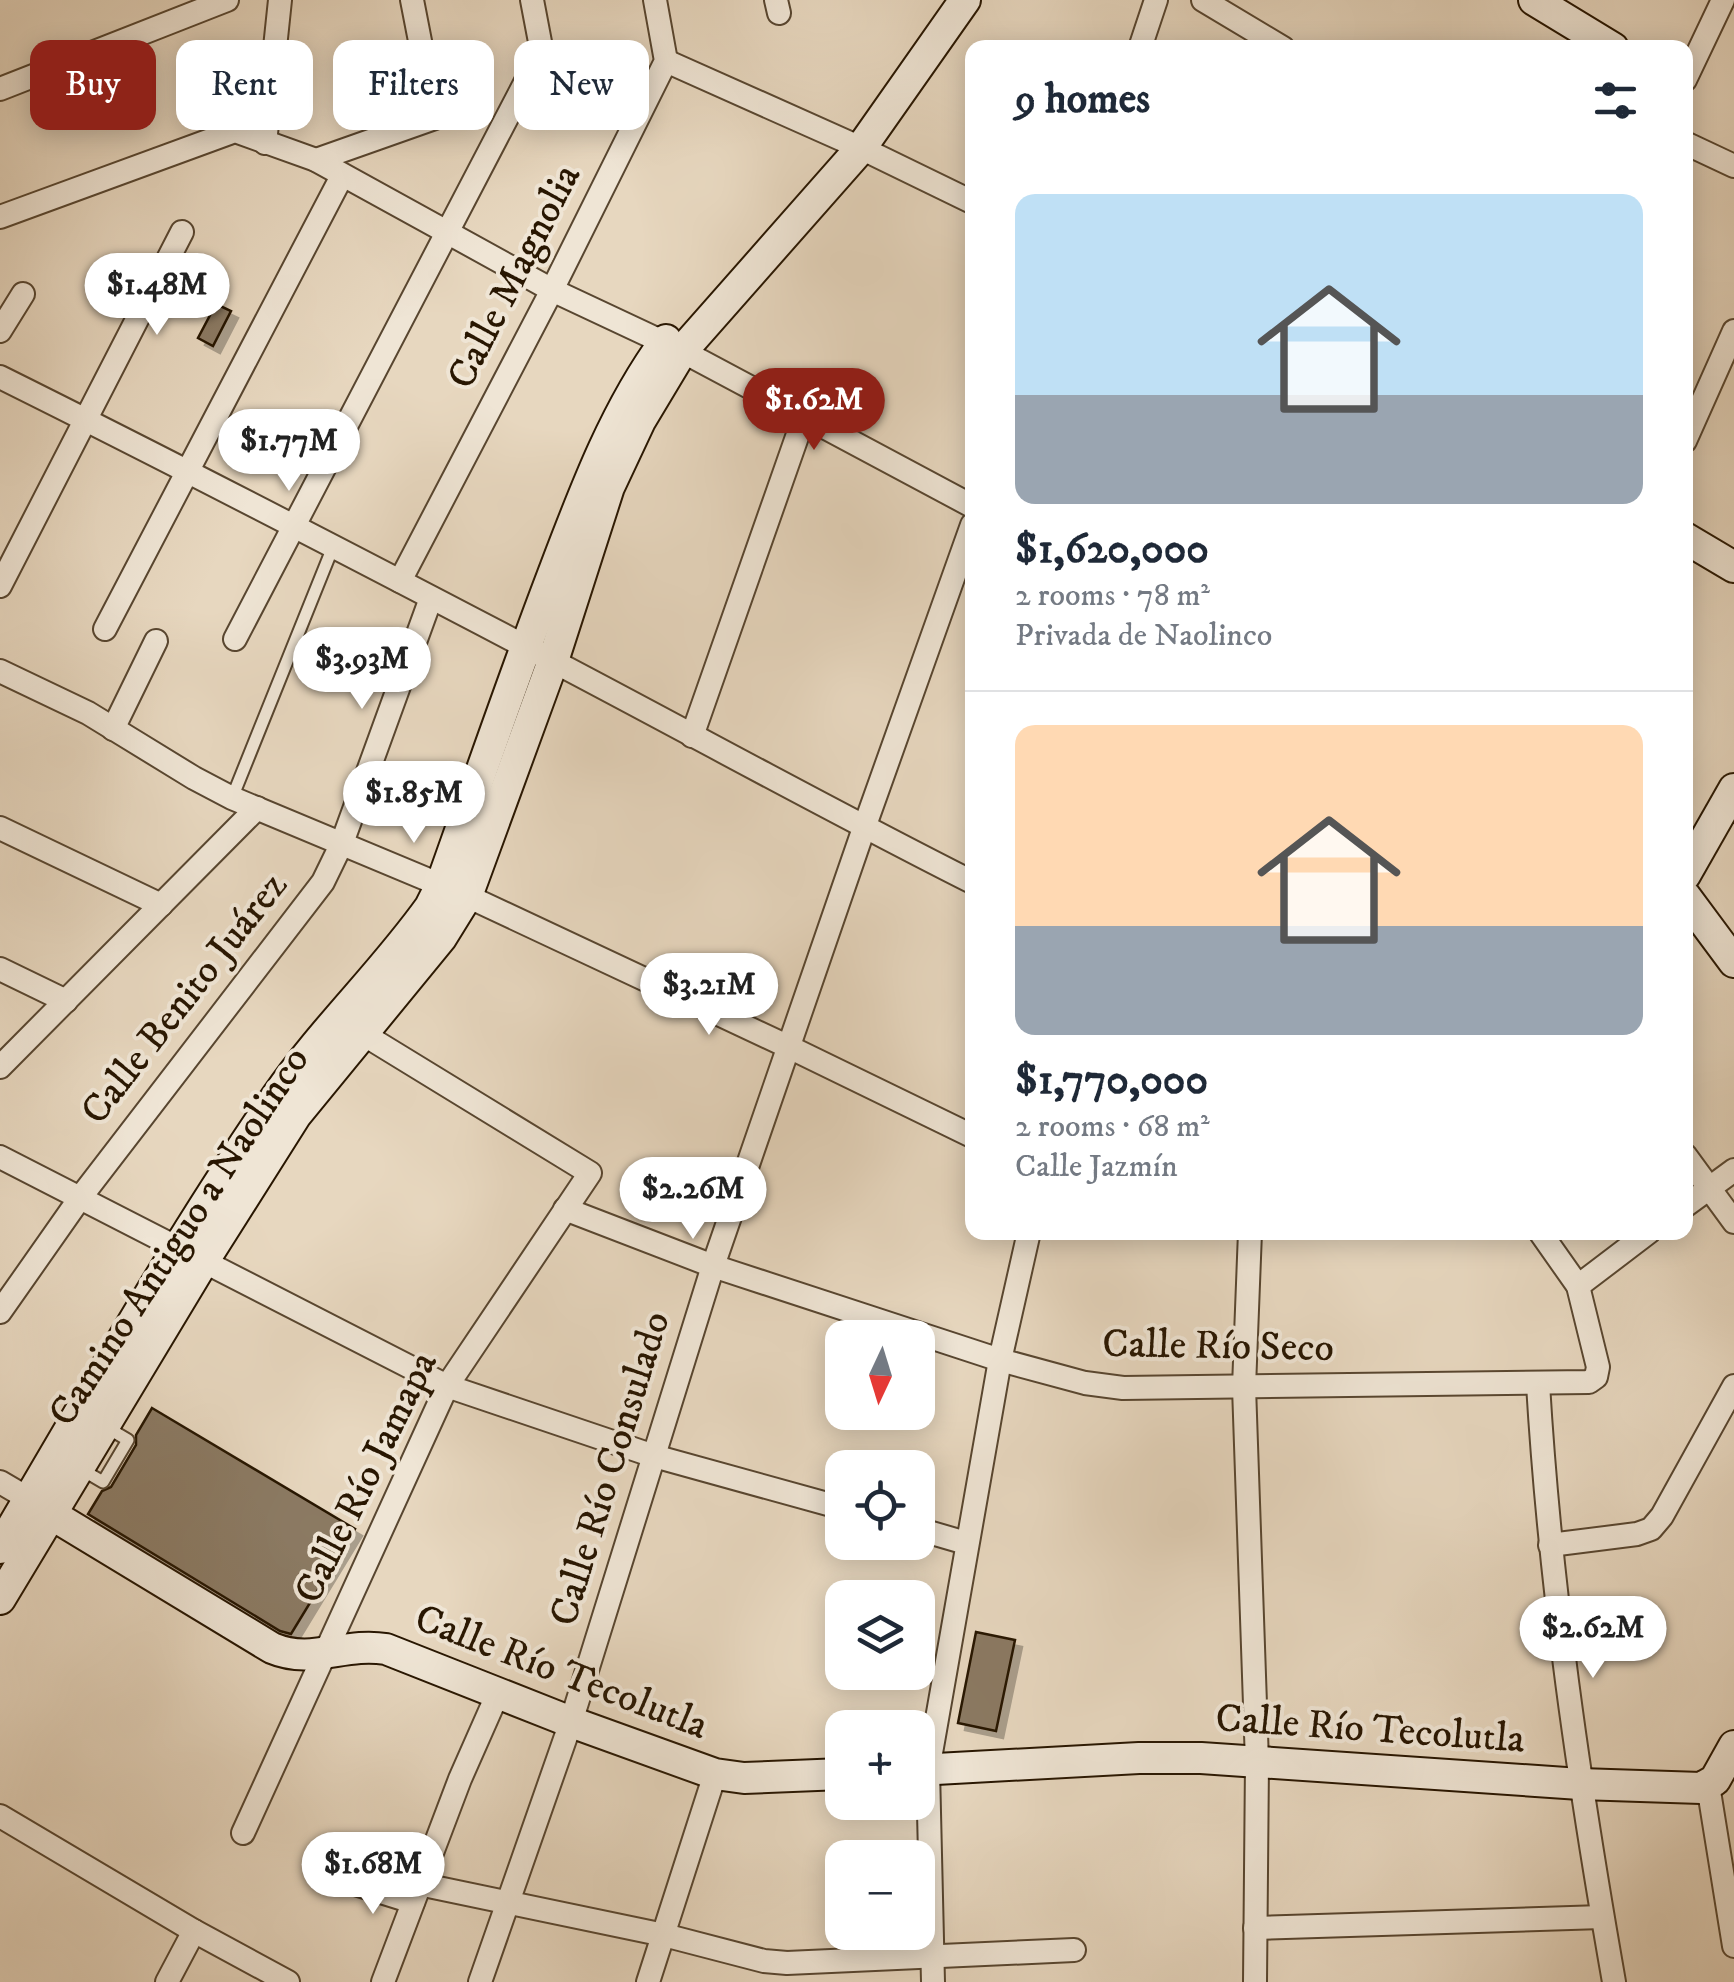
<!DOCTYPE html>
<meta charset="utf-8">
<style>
:root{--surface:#fff;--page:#f6f6f7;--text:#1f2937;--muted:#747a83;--line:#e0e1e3;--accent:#8f2418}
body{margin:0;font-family:"IM FELL DW Pica",serif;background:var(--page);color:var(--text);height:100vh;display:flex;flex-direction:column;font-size:38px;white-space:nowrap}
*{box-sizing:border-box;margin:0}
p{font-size:32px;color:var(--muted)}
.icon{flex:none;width:55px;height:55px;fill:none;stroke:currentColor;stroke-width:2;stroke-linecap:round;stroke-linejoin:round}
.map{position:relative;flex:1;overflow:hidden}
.panel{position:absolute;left:965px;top:40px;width:728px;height:1200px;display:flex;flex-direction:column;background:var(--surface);border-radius:20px;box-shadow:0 5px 25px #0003}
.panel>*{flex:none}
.guide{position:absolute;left:30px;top:40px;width:785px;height:90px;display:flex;gap:20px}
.needle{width:65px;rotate:184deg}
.buttons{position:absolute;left:825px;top:1320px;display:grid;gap:20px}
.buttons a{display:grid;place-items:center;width:110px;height:110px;border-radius:20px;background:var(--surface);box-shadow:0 5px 25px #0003;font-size:50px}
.price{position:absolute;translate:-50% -85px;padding:0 22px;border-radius:35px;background:#fff;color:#222;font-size:32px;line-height:65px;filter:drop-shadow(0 2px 5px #0008)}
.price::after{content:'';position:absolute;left:50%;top:60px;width:30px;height:22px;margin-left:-15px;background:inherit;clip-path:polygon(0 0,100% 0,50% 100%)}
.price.selected{background:var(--accent);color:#fff}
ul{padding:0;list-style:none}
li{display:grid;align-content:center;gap:20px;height:530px;padding:0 50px}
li+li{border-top:2px solid var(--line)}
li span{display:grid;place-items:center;height:310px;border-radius:20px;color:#555}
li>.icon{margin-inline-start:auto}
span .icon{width:180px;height:180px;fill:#fffc;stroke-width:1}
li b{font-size:42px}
h2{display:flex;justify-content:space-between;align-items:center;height:120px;padding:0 50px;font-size:42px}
.tag{padding:0 35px;border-radius:20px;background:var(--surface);box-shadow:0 5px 25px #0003;font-size:35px;line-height:90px}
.tag.selected{background:var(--accent);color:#fff}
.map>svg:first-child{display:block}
</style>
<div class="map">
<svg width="1734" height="1982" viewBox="0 0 1734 1982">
<defs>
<filter id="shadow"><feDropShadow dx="7" dy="7" stdDeviation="0" flood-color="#0004"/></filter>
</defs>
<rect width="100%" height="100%" fill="#e7d7bf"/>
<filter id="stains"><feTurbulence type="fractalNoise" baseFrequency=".002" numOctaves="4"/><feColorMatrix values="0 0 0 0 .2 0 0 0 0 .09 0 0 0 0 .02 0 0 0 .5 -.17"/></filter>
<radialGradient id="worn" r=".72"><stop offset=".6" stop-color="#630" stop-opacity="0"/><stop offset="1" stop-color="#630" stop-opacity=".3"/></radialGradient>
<g fill="#8b7a64" stroke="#281601" stroke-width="2.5" filter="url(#shadow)">
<path d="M216 304 231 311 213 346 198 338Z"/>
<path d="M152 1408 355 1529 291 1634 280 1631 88 1514 102 1491 111 1487 136 1445V1435Z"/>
<path d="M976 1632 1015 1640 996 1731 958 1723Z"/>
</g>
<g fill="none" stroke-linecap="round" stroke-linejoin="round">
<defs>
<g id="service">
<path d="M232 798 333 547"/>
<path d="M79 1468 103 1482 128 1440 106 1427"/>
</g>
<g id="minor">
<path d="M776 0 779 13"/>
<path d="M1203 0 1283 48"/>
<path d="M1140 48 1156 0"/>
<path d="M666 61 861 148 972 202"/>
<path d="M1685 80 1723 0"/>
<path d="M0 89 227 0"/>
<path d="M265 143 280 0"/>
<path d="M1685 143 1734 166"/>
<path d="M316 160 435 118 412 0"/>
<path d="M0 217 235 131 316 160 552 290 682 351 972 506"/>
<path d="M0 331 23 294"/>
<path d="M0 377C185 469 368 564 551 660 692 734 831 811 972 882"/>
<path d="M1685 441 1734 331"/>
<path d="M400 581 552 290 666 61 655 0"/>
<path d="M0 586 182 232"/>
<path d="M105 629 342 176"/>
<path d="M235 639 537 60 540 42 532 0"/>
<path d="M0 671 88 713 194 778 232 798 467 896 789 1047 972 1136"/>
<path d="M113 729 156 641"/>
<path d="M692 736 804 417"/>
<path d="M0 828 161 905"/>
<path d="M0 969 66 1001"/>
<path d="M0 1067 257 808"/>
<path d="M1685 1155 1734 1222"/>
<path d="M0 1157 447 1386 654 1456 842 1508"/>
<path d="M1685 1206 1734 1170"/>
<path d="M565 1209 713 1266 1000 1360 1085 1383 1123 1388 1589 1382 1596 1377 1598 1367 1578 1286 1540 1232"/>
<path d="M1250 1232 1244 1387 1257 1762 1255 1982"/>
<path d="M1578 1286 1649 1232"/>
<path d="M0 1312 80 1198 323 882 342 843 431 598"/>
<path d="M1538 1384C1550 1586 1579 1783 1614 1982"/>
<path d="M0 1482 29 1499"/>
<path d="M918 1529 966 1543"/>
<path d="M1550 1545 1637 1534 1651 1529 1662 1516 1734 1386"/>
<path d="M1708 1785 1734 1946"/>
<path d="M0 1816 194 1931 288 1982"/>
<path d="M243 1833 447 1386 590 1173 363 1034"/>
<path d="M349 1882 413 1902"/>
<path d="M419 1884 664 1935 764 1961 787 1963 1074 1950"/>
<path d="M1255 1928 1602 1917"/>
<path d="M167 1982 194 1931"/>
<path d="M383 1982 460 1779 498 1693"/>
<path d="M480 1982 571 1722 713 1266 864 828 972 525"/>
<path d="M648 1982 715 1774"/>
<path d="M933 1982 928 1770 1000 1360 1029 1232"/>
</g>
<g id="secondary">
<path d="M1534 0 1613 48"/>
<path d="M1685 538 1734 567"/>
<path d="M1685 875 1734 789"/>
<path d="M1685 896 1734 962"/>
<path d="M36 1505 272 1648C312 1665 344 1642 386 1649L571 1722 715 1774 744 1778 842 1774"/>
<path d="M0 1548C90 1396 177 1241 277 1096 323 1029 383 973 430 907L441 885C477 784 512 682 550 582 582 498 613 412 666 340"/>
<path d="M0 1599 203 1262 296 1115 441 938 467 896 553 661 609 487 640 421 682 351 861 148 965 0"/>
<path d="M918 1770 1139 1758H1201L1580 1784 1701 1788 1715 1780 1734 1746"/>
</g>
</defs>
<use href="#service" stroke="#584630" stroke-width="15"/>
<use href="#minor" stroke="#584630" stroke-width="26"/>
<use href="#secondary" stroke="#281601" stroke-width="34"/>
<use href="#service" stroke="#efe5d5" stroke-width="11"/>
<use href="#minor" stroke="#efe5d5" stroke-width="22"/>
<use href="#secondary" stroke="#efe5d5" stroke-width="30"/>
</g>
<g text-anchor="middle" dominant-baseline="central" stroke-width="8" stroke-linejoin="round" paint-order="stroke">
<g font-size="40" fill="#281601" stroke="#efe5d5">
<text transform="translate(515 277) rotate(-63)">Calle Magnolia</text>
<text transform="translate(185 999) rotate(-52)">Calle Benito Juárez</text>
<text transform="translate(180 1237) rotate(-57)">Camino Antiguo a Naolinco</text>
<text transform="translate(1218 1347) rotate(1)">Calle Río Seco</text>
<text transform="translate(611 1469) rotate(-73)">Calle Río Consulado</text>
<text transform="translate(367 1478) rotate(-64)">Calle Río Jamapa</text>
<text transform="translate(561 1673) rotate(21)">Calle Río Tecolutla</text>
<text transform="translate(1370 1730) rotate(4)">Calle Río Tecolutla</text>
</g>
</g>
<rect width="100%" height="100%" filter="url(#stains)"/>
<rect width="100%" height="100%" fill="url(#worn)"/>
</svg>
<div class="buttons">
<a><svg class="needle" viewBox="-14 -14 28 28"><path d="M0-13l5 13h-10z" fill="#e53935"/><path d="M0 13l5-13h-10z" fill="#747a83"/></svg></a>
<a><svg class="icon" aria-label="locate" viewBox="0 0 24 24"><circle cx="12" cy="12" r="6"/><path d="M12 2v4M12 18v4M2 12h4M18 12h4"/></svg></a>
<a><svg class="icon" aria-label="layers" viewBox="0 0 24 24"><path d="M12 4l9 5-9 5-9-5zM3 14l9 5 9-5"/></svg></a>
<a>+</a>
<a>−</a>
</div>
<b class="price" style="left:157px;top:338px">$1.48M</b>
<b class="price selected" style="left:814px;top:453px">$1.62M</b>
<b class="price" style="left:289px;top:494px">$1.77M</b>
<b class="price" style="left:362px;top:712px">$3.93M</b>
<b class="price" style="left:414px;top:846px">$1.85M</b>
<b class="price" style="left:709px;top:1038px">$3.21M</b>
<b class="price" style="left:693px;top:1242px">$2.26M</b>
<b class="price" style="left:1593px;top:1681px">$2.62M</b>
<b class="price" style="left:373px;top:1917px">$1.68M</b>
<div class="guide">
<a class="tag selected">Buy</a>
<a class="tag">Rent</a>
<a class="tag">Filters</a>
<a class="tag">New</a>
</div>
<section class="panel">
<h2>9 homes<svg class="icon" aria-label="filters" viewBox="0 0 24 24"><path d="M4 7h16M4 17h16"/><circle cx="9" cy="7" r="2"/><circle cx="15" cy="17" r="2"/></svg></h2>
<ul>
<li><span style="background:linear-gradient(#bfe0f5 65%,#9aa5b1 0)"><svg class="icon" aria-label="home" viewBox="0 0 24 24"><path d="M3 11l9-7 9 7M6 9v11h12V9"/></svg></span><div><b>$1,620,000</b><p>2 rooms · 78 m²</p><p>Privada de Naolinco</p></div></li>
<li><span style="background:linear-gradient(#ffd9b3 65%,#9aa5b1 0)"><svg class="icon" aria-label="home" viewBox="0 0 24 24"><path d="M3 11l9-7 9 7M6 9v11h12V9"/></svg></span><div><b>$1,770,000</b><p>2 rooms · 68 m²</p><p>Calle Jazmín</p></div></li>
</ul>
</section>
</div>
